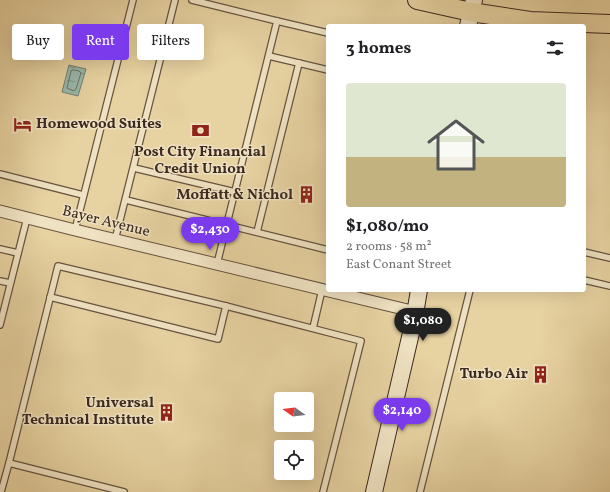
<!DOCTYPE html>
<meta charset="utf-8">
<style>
:root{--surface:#fff;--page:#f6f6f6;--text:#202124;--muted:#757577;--accent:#7c3aed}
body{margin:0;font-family:Vollkorn,serif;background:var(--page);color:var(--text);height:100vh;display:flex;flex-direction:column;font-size:15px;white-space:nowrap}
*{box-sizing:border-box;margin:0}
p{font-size:13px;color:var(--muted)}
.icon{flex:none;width:22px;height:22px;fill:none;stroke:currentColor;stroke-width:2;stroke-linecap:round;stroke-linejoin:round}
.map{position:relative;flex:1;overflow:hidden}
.panel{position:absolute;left:326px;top:24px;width:260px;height:268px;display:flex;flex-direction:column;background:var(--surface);border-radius:4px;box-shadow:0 4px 16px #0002}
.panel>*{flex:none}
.top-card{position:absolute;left:12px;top:24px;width:254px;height:36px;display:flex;gap:8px}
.needle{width:26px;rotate:284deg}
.buttons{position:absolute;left:274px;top:392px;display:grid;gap:8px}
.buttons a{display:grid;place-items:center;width:40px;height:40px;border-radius:4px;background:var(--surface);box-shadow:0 4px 16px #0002;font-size:20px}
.price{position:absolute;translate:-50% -34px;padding:0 9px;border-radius:14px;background:var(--accent);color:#fff;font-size:13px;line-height:26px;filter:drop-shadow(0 1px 2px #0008)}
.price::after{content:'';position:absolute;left:50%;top:24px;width:12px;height:9px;margin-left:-6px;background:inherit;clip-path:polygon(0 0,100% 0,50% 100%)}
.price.on{background:#222;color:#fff}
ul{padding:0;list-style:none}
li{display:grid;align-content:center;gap:8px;height:212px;padding:0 20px}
li span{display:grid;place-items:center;height:124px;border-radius:4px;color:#555}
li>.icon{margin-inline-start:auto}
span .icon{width:72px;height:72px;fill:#fffc;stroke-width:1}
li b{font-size:17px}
h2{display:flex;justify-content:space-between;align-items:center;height:48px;padding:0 20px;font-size:17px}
.pill{padding:0 14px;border-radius:4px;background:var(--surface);box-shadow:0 4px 16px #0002;font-size:14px;line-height:36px}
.pill.on{background:var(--accent);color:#fff}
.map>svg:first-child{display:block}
</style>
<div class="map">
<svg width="610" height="492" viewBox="0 0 610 492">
<defs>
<pattern id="water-ripples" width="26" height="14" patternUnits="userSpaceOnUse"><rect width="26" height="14" fill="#97b7aa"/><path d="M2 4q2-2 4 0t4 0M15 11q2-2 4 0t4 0" fill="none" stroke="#7c958a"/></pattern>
</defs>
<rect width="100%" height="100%" fill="#e7d2a1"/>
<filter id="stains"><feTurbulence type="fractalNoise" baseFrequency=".005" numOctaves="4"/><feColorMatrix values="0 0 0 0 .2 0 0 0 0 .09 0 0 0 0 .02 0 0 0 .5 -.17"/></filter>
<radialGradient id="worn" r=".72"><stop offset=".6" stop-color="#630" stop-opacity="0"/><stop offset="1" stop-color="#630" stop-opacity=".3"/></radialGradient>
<path fill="url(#water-ripples)" stroke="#737f73" d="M69 65 86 69 78 96 62 92Z"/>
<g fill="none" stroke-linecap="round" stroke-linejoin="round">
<path stroke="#6a7066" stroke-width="1" d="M74 70 79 71 81 73 76 89 74 91 69 89 67 88 71 71Z"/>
<defs>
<g id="lane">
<path d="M192 0 277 21 217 264"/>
<path d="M277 21 328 33"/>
<path d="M269 56 328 70"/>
<path d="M134 168 235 192"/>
<path d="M0 174 83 195"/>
<path d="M126 200 328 250"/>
<path d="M75 230 133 0"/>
<path d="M257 232 299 63"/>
<path d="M115 240 175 0"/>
<path d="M0 249 18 253"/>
<path d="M584 252 610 258"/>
<path d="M584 280 610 286"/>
<path d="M0 281 10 283"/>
<path d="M50 297 218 339 226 306"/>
<path d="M0 325 27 218"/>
<path d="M313 328 322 290"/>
<path d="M1 492 9 463"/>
<path d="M124 492 9 463 58 266 226 306 361 341 323 492"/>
<path d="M420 492 470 290"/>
</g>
<path id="street" d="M0 211 75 230 416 312"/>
<g id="secondary">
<path d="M468 26 474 0"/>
<path d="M374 492 414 320 419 290"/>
</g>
<path id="primary" d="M417 0 471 12 530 21 610 24"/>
</defs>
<use href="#lane" stroke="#675441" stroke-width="8"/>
<use href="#street" stroke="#675441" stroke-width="13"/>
<use href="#secondary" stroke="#3c2a21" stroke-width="18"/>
<use href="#primary" stroke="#3c2a21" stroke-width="20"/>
<use href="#lane" stroke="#efe2c2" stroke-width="5.5"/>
<use href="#street" stroke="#efe2c2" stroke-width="11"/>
<use href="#secondary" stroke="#efe2c2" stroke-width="16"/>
<use href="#primary" stroke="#e7d2a1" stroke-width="18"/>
</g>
<defs>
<symbol id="hotel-bare" viewBox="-9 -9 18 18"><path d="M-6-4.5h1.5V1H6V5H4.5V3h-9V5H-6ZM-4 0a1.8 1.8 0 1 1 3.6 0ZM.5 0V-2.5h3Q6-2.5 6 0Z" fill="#8f2418" stroke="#efe2c2" stroke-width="2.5" paint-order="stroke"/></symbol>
<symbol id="bank-bare" viewBox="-9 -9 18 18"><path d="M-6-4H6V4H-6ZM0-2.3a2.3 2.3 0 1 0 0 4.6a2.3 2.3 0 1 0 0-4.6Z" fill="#8f2418" stroke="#efe2c2" stroke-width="2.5" paint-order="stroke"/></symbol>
<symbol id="building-bare" viewBox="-9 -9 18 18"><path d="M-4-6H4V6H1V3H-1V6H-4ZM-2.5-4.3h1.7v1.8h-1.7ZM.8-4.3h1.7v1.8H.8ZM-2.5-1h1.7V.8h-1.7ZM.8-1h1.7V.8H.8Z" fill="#8f2418" stroke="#efe2c2" stroke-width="2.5" paint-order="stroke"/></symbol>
</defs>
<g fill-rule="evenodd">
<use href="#hotel-bare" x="10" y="112" width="25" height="25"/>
<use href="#bank-bare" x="188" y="118" width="25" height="25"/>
<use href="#building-bare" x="294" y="182" width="25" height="25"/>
<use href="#building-bare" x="528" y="362" width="25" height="25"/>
<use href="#building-bare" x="154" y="400" width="25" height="25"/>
</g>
<g text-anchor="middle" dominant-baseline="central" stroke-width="3" stroke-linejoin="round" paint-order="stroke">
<g font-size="15" font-weight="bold" fill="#3c2a21" stroke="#efe2c2" text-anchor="end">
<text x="36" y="124" text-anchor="start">Homewood Suites</text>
<text x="200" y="152" text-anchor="middle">Post City Financial<tspan x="200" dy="17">Credit Union</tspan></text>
<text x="293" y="195">Moffatt &amp; Nichol</text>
<text x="528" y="374">Turbo Air</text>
<text x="154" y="403">Universal<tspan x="154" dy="17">Technical Institute</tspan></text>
</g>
<g font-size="15" fill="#3c2a21" stroke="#efe2c2">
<text transform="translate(106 222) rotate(14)">Bayer Avenue</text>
</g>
</g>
<rect width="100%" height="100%" filter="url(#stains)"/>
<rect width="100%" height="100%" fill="url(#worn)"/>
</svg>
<div class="buttons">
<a><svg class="needle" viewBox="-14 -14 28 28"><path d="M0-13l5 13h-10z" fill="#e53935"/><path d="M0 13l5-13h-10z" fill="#757577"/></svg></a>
<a><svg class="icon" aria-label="locate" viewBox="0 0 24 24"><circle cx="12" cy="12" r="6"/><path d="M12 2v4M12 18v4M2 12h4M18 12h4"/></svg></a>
</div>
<b class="price" style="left:210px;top:251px">$2,430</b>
<b class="price on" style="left:423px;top:342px">$1,080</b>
<b class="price" style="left:402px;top:432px">$2,140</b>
<div class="top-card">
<a class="pill">Buy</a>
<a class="pill on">Rent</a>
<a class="pill">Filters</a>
</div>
<section class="panel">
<h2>3 homes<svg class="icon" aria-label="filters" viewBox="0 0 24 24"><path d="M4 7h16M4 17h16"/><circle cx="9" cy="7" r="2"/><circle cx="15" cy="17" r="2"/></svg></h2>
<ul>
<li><span style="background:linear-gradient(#dfe7d0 60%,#c2b280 0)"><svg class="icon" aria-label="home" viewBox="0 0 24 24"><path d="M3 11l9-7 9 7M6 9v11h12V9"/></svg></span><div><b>$1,080/mo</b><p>2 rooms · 58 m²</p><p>East Conant Street</p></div></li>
</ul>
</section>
</div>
